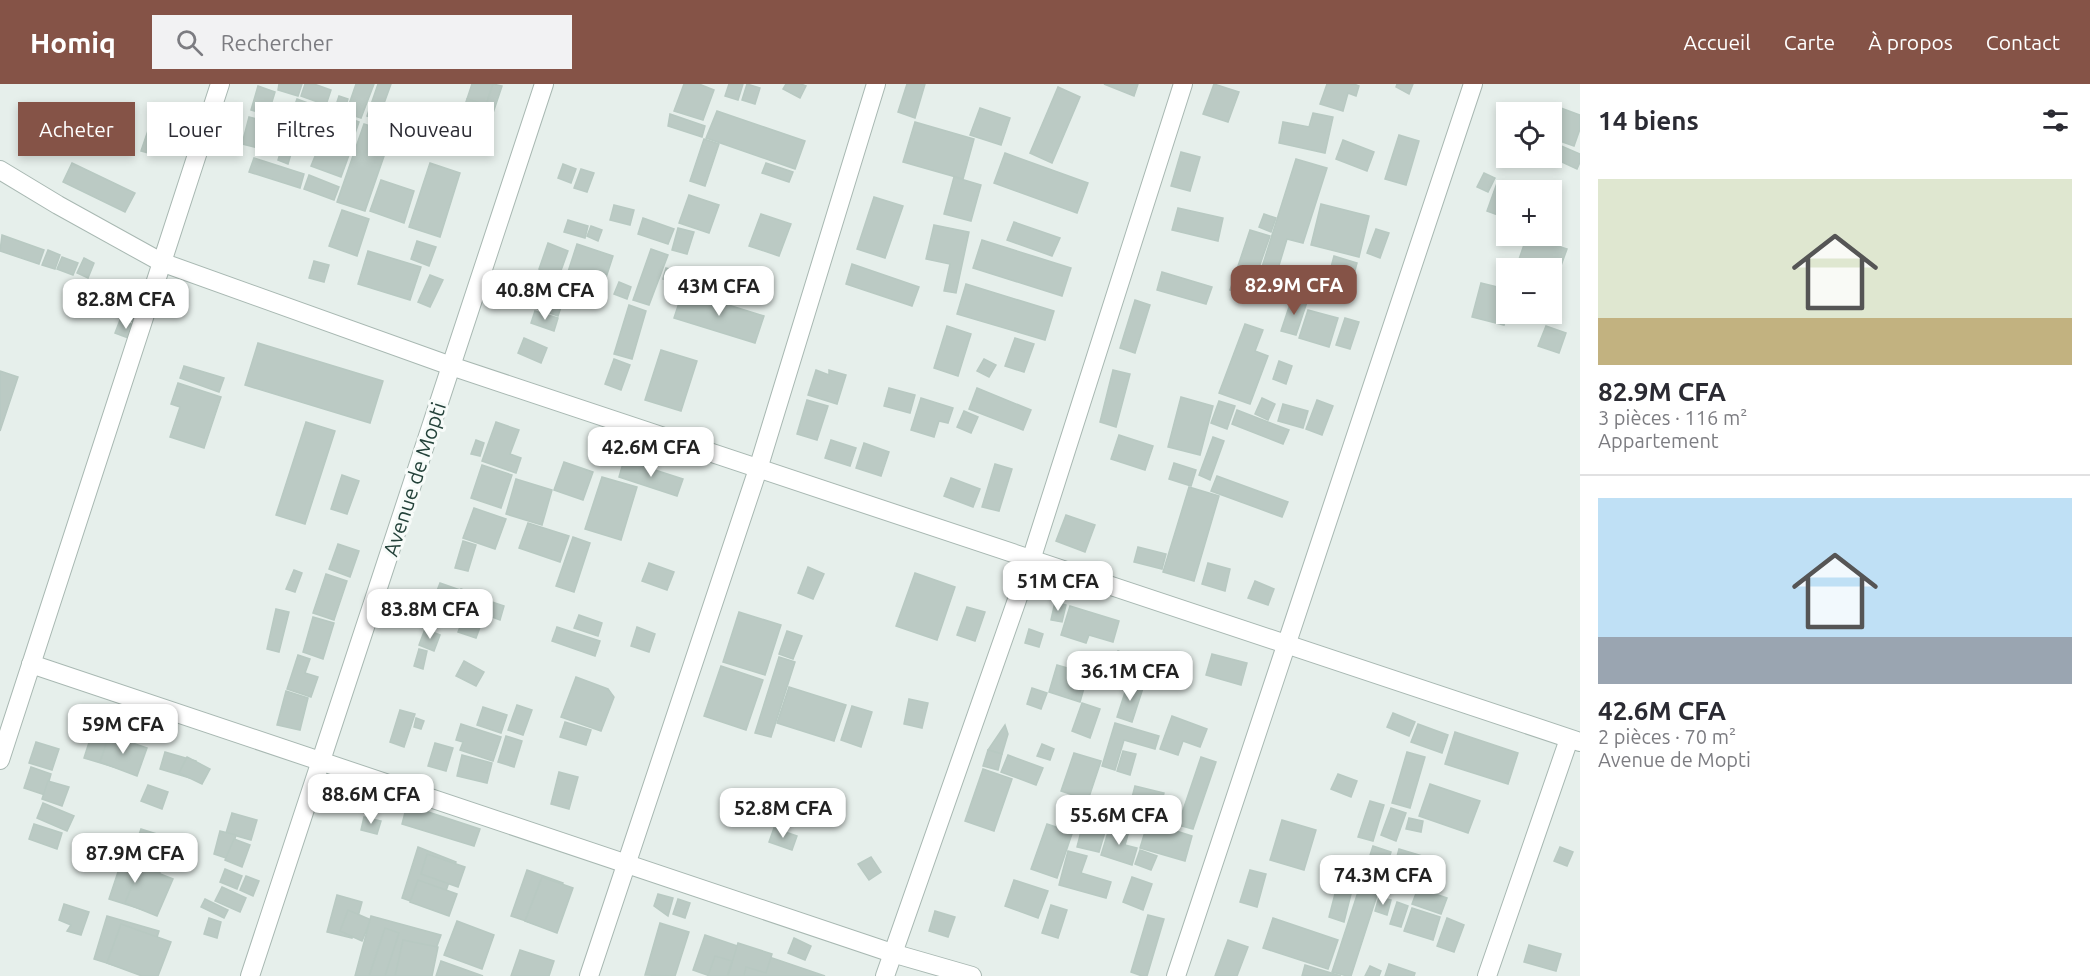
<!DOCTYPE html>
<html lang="fr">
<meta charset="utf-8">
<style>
:root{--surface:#fff;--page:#f2f2f3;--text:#2b2b33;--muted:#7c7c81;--line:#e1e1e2;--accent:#855347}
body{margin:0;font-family:Ubuntu,sans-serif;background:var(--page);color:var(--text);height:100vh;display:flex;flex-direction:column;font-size:22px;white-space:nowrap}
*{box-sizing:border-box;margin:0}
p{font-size:20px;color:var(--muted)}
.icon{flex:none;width:33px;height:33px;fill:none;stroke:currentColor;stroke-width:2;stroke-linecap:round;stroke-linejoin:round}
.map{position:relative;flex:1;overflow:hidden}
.side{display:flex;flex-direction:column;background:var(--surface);width:510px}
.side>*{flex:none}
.banner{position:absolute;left:18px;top:18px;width:570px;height:54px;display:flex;gap:12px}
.tools{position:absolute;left:1496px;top:18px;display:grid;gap:12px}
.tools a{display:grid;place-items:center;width:66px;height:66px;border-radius:0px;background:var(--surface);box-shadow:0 3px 9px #0003;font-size:30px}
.price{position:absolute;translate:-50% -51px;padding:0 14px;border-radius:12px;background:#fff;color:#222;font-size:20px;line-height:39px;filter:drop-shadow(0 2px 3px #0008)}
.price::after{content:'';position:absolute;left:50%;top:36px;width:18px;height:14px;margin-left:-9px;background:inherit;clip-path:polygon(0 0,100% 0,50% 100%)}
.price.selected{background:var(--accent);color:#fff}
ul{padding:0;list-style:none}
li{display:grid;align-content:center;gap:12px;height:318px;padding:0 18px}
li+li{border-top:2px solid var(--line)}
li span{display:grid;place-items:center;height:186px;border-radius:0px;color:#555}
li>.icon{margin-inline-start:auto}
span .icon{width:108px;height:108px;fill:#fffc;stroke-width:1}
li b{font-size:26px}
h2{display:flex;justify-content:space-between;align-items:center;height:72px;padding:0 18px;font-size:26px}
.chip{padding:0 21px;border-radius:0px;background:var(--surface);box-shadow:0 3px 9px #0003;font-size:21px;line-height:54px}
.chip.selected{background:var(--accent);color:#fff}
header{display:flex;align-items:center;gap:36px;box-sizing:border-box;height:84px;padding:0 30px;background:var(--accent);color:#fff}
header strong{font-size:28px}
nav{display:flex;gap:33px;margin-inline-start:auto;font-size:21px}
.search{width:420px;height:54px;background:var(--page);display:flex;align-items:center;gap:15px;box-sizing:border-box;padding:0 21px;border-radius:0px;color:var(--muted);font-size:22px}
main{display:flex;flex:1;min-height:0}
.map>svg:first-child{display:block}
</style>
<header>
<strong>Homiq</strong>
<div class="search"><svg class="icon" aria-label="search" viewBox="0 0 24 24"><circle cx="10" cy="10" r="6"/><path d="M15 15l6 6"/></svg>Rechercher</div>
<nav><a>Accueil</a><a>Carte</a><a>À propos</a><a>Contact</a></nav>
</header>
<main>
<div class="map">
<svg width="1580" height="892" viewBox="0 0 1580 892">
<rect width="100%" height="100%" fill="#e6efeb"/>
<g fill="#bbcac4" stroke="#b8c9c2" stroke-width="1.5">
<path d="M279 0H302L298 12 278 6Z"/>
<path d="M305 0H314L331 6 326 21 301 12Z"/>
<path d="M356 0H374L361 34 346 29Z"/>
<path d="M378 0H391L378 36 367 32Z"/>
<path d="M472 0H493L486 21 467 15Z"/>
<path d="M493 0 502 2 490 38 462 29 467 15 486 21Z"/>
<path d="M684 0H699L714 6 703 36 674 27Z"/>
<path d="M729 0H743L738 16 725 12Z"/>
<path d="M747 0 760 4 755 20 742 16Z"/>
<path d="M786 0H801L806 2 800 14 783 5Z"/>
<path d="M907 0H925L915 34 898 28Z"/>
<path d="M1104 0H1138L1134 12Z"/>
<path d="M1214 0 1239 8 1228 38 1203 30Z"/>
<path d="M1327 0H1354L1359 2 1356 12 1348 9 1343 27 1320 20Z"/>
<path d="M1397 0H1413L1409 10 1396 3Z"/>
<path d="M258 2 275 8 268 31 251 26Z"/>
<path d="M1058 3 1080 13 1052 79 1030 69Z"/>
<path d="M339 12 348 15 345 24 336 21Z"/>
<path d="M297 15 324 25 315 52 287 42Z"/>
<path d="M1550 20 1580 31V45L1574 62 1551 54V28H1547Z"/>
<path d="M980 24 1010 34 1001 61 970 51Z"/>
<path d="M327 26 359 38 351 61 319 50Z"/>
<path d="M717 27 805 57 795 85 706 54Z"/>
<path d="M154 29 165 33 152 70 141 67Z"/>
<path d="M1313 29 1333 33 1325 69 1279 59 1283 38 1309 43Z"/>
<path d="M670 30 705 42 702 53 668 42Z"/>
<path d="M249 33 264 37 258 64 242 60Z"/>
<path d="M421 33 438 38 433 54 416 49Z"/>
<path d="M915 38 974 55 963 95 903 78Z"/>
<path d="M364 40 392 49 365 127 337 118Z"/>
<path d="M1399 51 1419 57 1406 101 1385 95Z"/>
<path d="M704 55 719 60 705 102 690 97Z"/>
<path d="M1343 56 1374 68 1367 87 1336 75Z"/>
<path d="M320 60 349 71 341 93 311 82Z"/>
<path d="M1559 61 1580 70V78L1577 85 1553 74Z"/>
<path d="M281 66 291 70 288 80 278 76Z"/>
<path d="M1181 68 1200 73 1190 107 1171 102Z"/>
<path d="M1005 69 1088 99 1077 129 994 99Z"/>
<path d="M254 74 304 90 300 104 249 88Z"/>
<path d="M1296 75 1327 84 1303 159 1287 155 1277 188 1262 183Z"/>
<path d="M72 79 135 109 125 128 63 98Z"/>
<path d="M430 79 460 89 440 153 409 143Z"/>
<path d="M766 79 793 88 789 98 762 89Z"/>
<path d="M563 80 576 85 571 99 558 94Z"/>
<path d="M581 85 594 89 587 108 574 104Z"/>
<path d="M1484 89 1495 94 1488 108 1477 103Z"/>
<path d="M309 91 339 103 334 116 304 105Z"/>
<path d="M954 93 981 101 971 137 944 130Z"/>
<path d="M381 96 414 107 404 139 370 127Z"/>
<path d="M1497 99 1516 106H1506V134L1487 127Z"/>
<path d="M689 111 719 121 709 149 679 139Z"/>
<path d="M874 113 903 122 885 174 857 165Z"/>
<path d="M1321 120 1369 132 1359 173 1311 161Z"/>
<path d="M614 121 634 126 630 141 610 136Z"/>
<path d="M1178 124 1223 134 1218 157 1172 146Z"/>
<path d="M342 126 369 135 357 172 329 162Z"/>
<path d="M761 130 791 140 779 172 749 162Z"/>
<path d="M1264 130 1276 134 1271 148 1259 143Z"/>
<path d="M643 134 674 145 668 160 638 150Z"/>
<path d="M568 136 588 142 585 154 564 148Z"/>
<path d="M1014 138 1060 154 1052 172 1007 156Z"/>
<path d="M934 141 969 148 956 209 944 207 950 180 926 175Z"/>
<path d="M591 142 602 146 598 157 587 152Z"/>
<path d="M678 144 694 148 687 170 672 166Z"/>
<path d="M1376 145 1389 149 1380 174 1367 169Z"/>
<path d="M1250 146 1270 152 1249 212 1230 206Z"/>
<path d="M2 151 44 166 39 180 0 167Z"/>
<path d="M1527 152 1567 165 1554 201 1551 200V184H1516Z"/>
<path d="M982 156 1071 184 1062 212 973 184Z"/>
<path d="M417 157 436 163 429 182 411 175Z"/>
<path d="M548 159 568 167 559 192 539 185Z"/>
<path d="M577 160 613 172 602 206 566 194Z"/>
<path d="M651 165 668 171 649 221 633 216Z"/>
<path d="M48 166 60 171 55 185 42 181Z"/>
<path d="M368 167 421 183 410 216 358 200Z"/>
<path d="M1334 172 1357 179 1353 194 1330 187Z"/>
<path d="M62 173 78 179 73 191 57 185Z"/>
<path d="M84 174 94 179 88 194 77 189Z"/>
<path d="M314 177 329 181 324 198 309 194Z"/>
<path d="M852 180 919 203 912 222 846 200Z"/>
<path d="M666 184 680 188 677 200 663 195Z"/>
<path d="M1162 188 1212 203 1206 220 1157 206Z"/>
<path d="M430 191 443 196 430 223 418 218Z"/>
<path d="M546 192 569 199 558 232 536 224Z"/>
<path d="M619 198 631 203 627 215 614 210Z"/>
<path d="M1481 199 1506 205 1507 230 1504 241 1472 233Z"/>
<path d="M966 200 1054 227 1045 256 957 230Z"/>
<path d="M683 207 764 232 755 259 674 234Z"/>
<path d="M128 214 144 220 138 239 121 234Z"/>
<path d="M1292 214 1307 218 1296 251 1281 247Z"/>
<path d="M1135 216 1150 221 1135 269 1120 264Z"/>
<path d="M629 221 646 227 632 275 614 270Z"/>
<path d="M1308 226 1338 234 1329 263 1299 254Z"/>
<path d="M535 227 558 234 554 247 531 239Z"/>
<path d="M1345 234 1359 238 1350 265 1336 261Z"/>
<path d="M120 236 136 242 131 255 115 249Z"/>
<path d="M1245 240 1263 246 1255 267 1268 272 1250 320 1219 309Z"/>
<path d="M947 242 971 250 958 292 934 284Z"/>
<path d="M1546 242 1566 249 1559 269 1538 262Z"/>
<path d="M524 254 547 264 541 279 518 269Z"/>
<path d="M1015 254 1034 260 1024 288 1005 282Z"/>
<path d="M258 259 383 297 370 339 245 301Z"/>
<path d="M661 266 697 277 681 327 645 316Z"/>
<path d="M614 275 630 281 621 306 605 300Z"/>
<path d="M984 275 996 281 989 293 977 287Z"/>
<path d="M1279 277 1292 282 1286 300 1273 295Z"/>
<path d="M184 282 224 294 219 308 180 294Z"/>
<path d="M816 286 829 291V286L846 291 837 320 808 311Z"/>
<path d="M1113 286 1130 290 1116 343 1100 338Z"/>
<path d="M0 287 18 293 0 347Z"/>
<path d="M178 299 221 313 204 364 170 353 180 323 171 320Z"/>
<path d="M889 304 915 311 910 329 884 322Z"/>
<path d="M977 304 1031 326 1023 346 969 325Z"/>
<path d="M1181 313 1213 322 1200 371 1168 363Z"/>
<path d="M921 314 953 324 948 339 939 337 934 353 911 346Z"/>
<path d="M1262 314 1275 320 1268 336 1255 330Z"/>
<path d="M807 316 828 322 817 356 797 350Z"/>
<path d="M1317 316 1333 322 1322 351 1306 345Z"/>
<path d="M1219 317 1235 322 1227 345 1211 339Z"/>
<path d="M1283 320 1308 327 1303 344 1278 337Z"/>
<path d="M1237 326 1289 346 1283 360 1232 340Z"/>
<path d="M964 327 978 333 971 349 957 343Z"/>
<path d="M306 338 335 347 305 440 276 431Z"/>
<path d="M496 338 519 346 510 370 521 374 516 389 482 377Z"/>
<path d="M1119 351 1153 362 1145 386 1111 375Z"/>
<path d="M1213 353 1224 357 1210 396 1199 391Z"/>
<path d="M476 356 484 359 480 372 471 370Z"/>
<path d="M831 356 856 364 850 382 825 374Z"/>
<path d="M864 359 889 368 881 392 856 384Z"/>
<path d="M624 376 683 395 677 412 619 393Z"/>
<path d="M564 378 593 388 583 416 554 406Z"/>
<path d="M1174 379 1196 386 1191 402 1169 395Z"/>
<path d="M995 380 1012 385 999 427 982 423Z"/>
<path d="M482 381 512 391 501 424 471 414Z"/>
<path d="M342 391 359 397 347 430 331 425Z"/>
<path d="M1217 392 1288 418 1282 433 1211 407Z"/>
<path d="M602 393 637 403 621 456 585 445Z"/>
<path d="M951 394 980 405 973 423 944 412Z"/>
<path d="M516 395 552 406 542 441 506 430Z"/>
<path d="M1189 403 1219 412 1194 497 1163 488Z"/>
<path d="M474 424 506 435 495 465 463 454Z"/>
<path d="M1066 431 1095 441 1085 468 1056 457Z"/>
<path d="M528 439 569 452 560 478 519 464Z"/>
<path d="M573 453 590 459 574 508 556 502Z"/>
<path d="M463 457 476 461 468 487 455 484Z"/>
<path d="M338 460 359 467 350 493 329 485Z"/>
<path d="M1138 463 1166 470 1162 485 1134 478Z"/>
<path d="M649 479 674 488 667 506 642 497Z"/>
<path d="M1208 479 1230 485 1225 507 1202 500Z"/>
<path d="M808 483 824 490 813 515 798 509Z"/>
<path d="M294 486 302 489 295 508 286 505Z"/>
<path d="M915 489 955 503 937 556 896 542Z"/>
<path d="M326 490 347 497 334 536 313 529Z"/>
<path d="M1255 497 1274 505 1268 521 1248 514Z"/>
<path d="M440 499 460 506 446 540 427 533Z"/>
<path d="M461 505 490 516 476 554 458 548 465 530 454 526Z"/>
<path d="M492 518 504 522 500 536 487 531Z"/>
<path d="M1055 518 1066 521 1062 538 1051 536Z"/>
<path d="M1070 522 1119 537 1113 558 1089 551 1086 559 1061 551Z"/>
<path d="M967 523 985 528 975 557 957 551Z"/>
<path d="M276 525 289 528 279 568 267 565Z"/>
<path d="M739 528 781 541 765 591 723 578Z"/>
<path d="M579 531 602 539 598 552 574 544Z"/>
<path d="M313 533 334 539 323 575 303 568Z"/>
<path d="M557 543 600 557 595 572 552 557Z"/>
<path d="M637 543 655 550 649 568 631 562Z"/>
<path d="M425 545 440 551 434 567 419 561Z"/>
<path d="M1029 545 1043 550 1039 563 1025 559Z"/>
<path d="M787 547 802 552 793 575 779 570Z"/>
<path d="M419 565 427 567 423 585 414 582Z"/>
<path d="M1118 567 1131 572 1120 598 1107 593Z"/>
<path d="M1212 570 1247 579 1241 601 1206 591Z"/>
<path d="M298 571 310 575 305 589 318 593 311 613 287 605Z"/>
<path d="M779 573 795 578 771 653 755 649Z"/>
<path d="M464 577 484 588 476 602 456 592Z"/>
<path d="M1057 581 1088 590 1080 618 1049 608Z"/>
<path d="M721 582 763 596 746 646 704 632Z"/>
<path d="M576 593 608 605 614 613 601 647 561 633Z"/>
<path d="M1128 599 1143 604 1132 638 1117 633Z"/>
<path d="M789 603 846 621 834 657 777 639Z"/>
<path d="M1032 604 1047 609 1041 625 1027 620Z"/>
<path d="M286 607 308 614 300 646 277 641Z"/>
<path d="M909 615 928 619 922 644 904 640Z"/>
<path d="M1082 619 1100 625 1090 654 1072 647Z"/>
<path d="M517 621 532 626 523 651 508 646Z"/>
<path d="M852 622 872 628 861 663 841 656Z"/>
<path d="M483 623 507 631 501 649 477 641Z"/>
<path d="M400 626 415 630 404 663 390 658Z"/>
<path d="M1393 629 1415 638 1409 652 1387 643Z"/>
<path d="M1172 632 1207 645 1200 663 1183 657 1178 671 1160 665Z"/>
<path d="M416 634 424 637 421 645 414 643Z"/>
<path d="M565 638 591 646 586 661 560 653Z"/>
<path d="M1115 639 1159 652 1155 665 1124 656 1115 686 1102 682Z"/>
<path d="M461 640 501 653 493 677 460 666 463 658 456 656Z"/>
<path d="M1418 640 1448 651 1442 669 1411 658Z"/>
<path d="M1005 641 1008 650 1002 670 988 666Z"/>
<path d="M94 643 134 655 124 686 84 674Z"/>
<path d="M1455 648 1518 669 1508 700 1445 680Z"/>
<path d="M109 651 147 664 137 692 100 678Z"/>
<path d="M506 652 522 657 514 683 498 678Z"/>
<path d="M36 658 59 665 52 686 29 679Z"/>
<path d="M435 659 453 664 446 687 428 682Z"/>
<path d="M1042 660 1054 665 1050 676 1037 672Z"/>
<path d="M988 666 1002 670 998 686 983 682Z"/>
<path d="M1123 667 1136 670 1130 691 1117 687Z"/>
<path d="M165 668 196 677 190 694 160 685Z"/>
<path d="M1407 668 1425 673 1410 724 1392 719Z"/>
<path d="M1074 669 1101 677 1088 716 1061 707Z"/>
<path d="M462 671 492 679 487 699 457 692Z"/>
<path d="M1008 671 1043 684 1036 701 1001 688Z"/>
<path d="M187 673 210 685 202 700 179 689Z"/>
<path d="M1201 673 1216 678 1193 745 1178 741Z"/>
<path d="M31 683 51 690 45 711 24 704Z"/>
<path d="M983 685 1012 695 994 747 965 737Z"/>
<path d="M559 688 578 693 569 725 551 720Z"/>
<path d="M1338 690 1357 697 1351 713 1331 705Z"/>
<path d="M48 697 69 703 62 722 42 715Z"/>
<path d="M1430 700 1480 717 1468 749 1419 732Z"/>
<path d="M148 701 168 708 162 725 141 717Z"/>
<path d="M1135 702 1164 709 1157 736 1128 729Z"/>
<path d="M1370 717 1384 721 1373 757 1358 753Z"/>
<path d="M43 719 74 732 67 747 37 734Z"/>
<path d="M407 721 480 745 474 762 402 740Z"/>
<path d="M1090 721 1102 725 1099 735 1086 731Z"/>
<path d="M1391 724 1406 729 1396 757 1381 751Z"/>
<path d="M232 729 257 736 251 756 226 749Z"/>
<path d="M1064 730 1077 735 1057 794 1031 785 1047 740 1059 744Z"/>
<path d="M364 733 381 737 377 750 361 746Z"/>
<path d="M1409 734 1423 737 1421 748 1406 745Z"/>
<path d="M1084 736 1107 741 1099 768 1077 763Z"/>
<path d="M1282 736 1316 746 1304 786 1270 776Z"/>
<path d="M1148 738 1192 752 1185 777 1140 764Z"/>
<path d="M34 740 62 749 57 765 29 755Z"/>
<path d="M1110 742 1129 747 1125 761 1137 764 1132 781 1101 771Z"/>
<path d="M774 744 797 752 792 766 769 758Z"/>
<path d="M141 745 160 751 156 763 137 756Z"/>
<path d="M220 747 236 751 229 775 214 770Z"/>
<path d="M234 755 250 761 242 783 225 776Z"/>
<path d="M1373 762 1391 768 1351 892H1347L1332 888Z"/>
<path d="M418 763 456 778 439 827 402 814Z"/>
<path d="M1560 763 1573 768 1567 782 1554 777Z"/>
<path d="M1399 765 1429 774 1424 793 1394 784Z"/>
<path d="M1140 766 1157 772 1151 786 1135 780Z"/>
<path d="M1068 767 1087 772 1081 789 1111 798 1106 814 1059 801Z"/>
<path d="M427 770 465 783 458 803 421 790Z"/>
<path d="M123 773 161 785 147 827 109 815Z"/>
<path d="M871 773 881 788 869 796 858 780Z"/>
<path d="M140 782 173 795 157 832 125 819Z"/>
<path d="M225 785 242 792 237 805 220 798Z"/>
<path d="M527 786 563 799 547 844 511 832Z"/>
<path d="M1250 786 1266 790 1257 823 1240 818Z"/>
<path d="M246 792 259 797 253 812 240 806Z"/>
<path d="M542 793 573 804 557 849 525 837Z"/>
<path d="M1132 793 1152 800 1143 826 1123 818Z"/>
<path d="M418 796 457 810 449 832 410 818Z"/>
<path d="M1014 796 1048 807 1038 834 1005 822Z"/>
<path d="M222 803 246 814 240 828 215 817Z"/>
<path d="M1418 804 1447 814 1441 830 1412 820Z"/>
<path d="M1336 806 1351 810 1344 838 1329 833Z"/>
<path d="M658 810 673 814 668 832 654 822Z"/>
<path d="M337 811 362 818 352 854 327 848Z"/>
<path d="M1379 813 1391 816 1387 831 1375 827Z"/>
<path d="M205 815 228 826 224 834 201 823Z"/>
<path d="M678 815 690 819 685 834 673 830Z"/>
<path d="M1397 818 1408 822 1401 843 1390 840Z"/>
<path d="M64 820 89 828 81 851 67 847 71 841 59 836Z"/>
<path d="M1051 821 1067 826 1058 854 1042 849Z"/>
<path d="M1412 824 1440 833 1433 856 1404 847Z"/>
<path d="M348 826 371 836 362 857 340 847Z"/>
<path d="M935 827 955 833 948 853 929 847Z"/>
<path d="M1148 831 1164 835 1147 892H1142L1131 888Z"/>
<path d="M107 832 159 847 145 891 94 875Z"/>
<path d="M371 832 441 851 426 892H355Z"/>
<path d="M209 834 221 838 217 854 204 850Z"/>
<path d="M1273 834 1338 856 1328 885 1263 864Z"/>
<path d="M1447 834 1464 841 1454 868 1437 862Z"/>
<path d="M457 837 494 851 482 885 444 871Z"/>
<path d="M660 839 689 848 675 892 645 891Z"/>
<path d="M121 840 171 858 158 892H142L107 879Z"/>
<path d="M385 844 399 849 385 892H369Z"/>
<path d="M705 851 825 892H710L693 886Z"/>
<path d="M794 854 811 862 805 876 788 869Z"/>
<path d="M403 856 438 863 432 892H395Z"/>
<path d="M1228 856 1248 863 1237 892H1215Z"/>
<path d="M738 859 772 870 766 889 746 883 744 892H728Z"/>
<path d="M1529 861 1561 870 1556 887 1524 878Z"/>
<path d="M520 866 554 877 549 892H511Z"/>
<path d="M715 872 732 877 727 892H708Z"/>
<path d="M441 877 483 892H436Z"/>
<path d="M1389 880 1415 889 1414 892H1385Z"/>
<path d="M1305 881 1341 892H1302Z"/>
<path d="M1370 882 1381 887 1379 892H1365Z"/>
</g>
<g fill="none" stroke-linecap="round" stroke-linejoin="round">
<defs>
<g id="minor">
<path d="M0 86 58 121 161 178 451 282 1580 658"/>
<path d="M31 580 892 869 972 892"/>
<path d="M0 676 220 0"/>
<path d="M589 892 758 385 876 0"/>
<path d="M885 892 1031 476 1183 0"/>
<path d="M1176 892 1473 0"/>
<path d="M1487 892 1569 655"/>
</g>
<path id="tertiary" d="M250 892 544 0"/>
</defs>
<use href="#minor" stroke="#a8b8b2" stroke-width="20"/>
<use href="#tertiary" stroke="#a8b8b2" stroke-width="20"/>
<use href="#minor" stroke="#fff" stroke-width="18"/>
<use href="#tertiary" stroke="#fff" stroke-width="18"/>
</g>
<g text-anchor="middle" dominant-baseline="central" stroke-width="6" stroke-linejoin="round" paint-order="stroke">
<g font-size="21" fill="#24423a" stroke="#f7fbf9">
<text transform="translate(414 395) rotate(-72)">Avenue de Mopti</text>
</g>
</g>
</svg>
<div class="tools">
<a><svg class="icon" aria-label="locate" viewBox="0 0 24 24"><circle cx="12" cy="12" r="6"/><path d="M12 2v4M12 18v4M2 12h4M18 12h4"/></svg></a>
<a>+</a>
<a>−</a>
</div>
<b class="price selected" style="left:1294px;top:232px">82.9M CFA</b>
<b class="price" style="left:719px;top:233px">43M CFA</b>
<b class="price" style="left:545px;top:237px">40.8M CFA</b>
<b class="price" style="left:126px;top:246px">82.8M CFA</b>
<b class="price" style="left:651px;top:394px">42.6M CFA</b>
<b class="price" style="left:1058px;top:528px">51M CFA</b>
<b class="price" style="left:430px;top:556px">83.8M CFA</b>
<b class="price" style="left:1130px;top:618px">36.1M CFA</b>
<b class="price" style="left:123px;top:671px">59M CFA</b>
<b class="price" style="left:371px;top:741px">88.6M CFA</b>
<b class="price" style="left:783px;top:755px">52.8M CFA</b>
<b class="price" style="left:1119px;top:762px">55.6M CFA</b>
<b class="price" style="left:135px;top:800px">87.9M CFA</b>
<b class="price" style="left:1383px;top:822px">74.3M CFA</b>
<div class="banner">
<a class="chip selected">Acheter</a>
<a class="chip">Louer</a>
<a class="chip">Filtres</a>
<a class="chip">Nouveau</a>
</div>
</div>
<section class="side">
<h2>14 biens<svg class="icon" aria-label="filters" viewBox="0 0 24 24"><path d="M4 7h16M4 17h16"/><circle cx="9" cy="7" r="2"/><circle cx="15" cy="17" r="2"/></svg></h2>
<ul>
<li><span style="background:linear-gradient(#dfe7d0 75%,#c2b280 0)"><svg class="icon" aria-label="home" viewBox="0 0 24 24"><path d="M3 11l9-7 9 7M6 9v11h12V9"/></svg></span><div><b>82.9M CFA</b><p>3 pièces · 116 m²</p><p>Appartement</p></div></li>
<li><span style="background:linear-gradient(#bfe0f5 75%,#9aa5b1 0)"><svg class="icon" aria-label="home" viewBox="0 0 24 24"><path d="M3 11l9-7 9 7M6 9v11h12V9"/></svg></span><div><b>42.6M CFA</b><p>2 pièces · 70 m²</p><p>Avenue de Mopti</p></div></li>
</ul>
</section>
</main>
